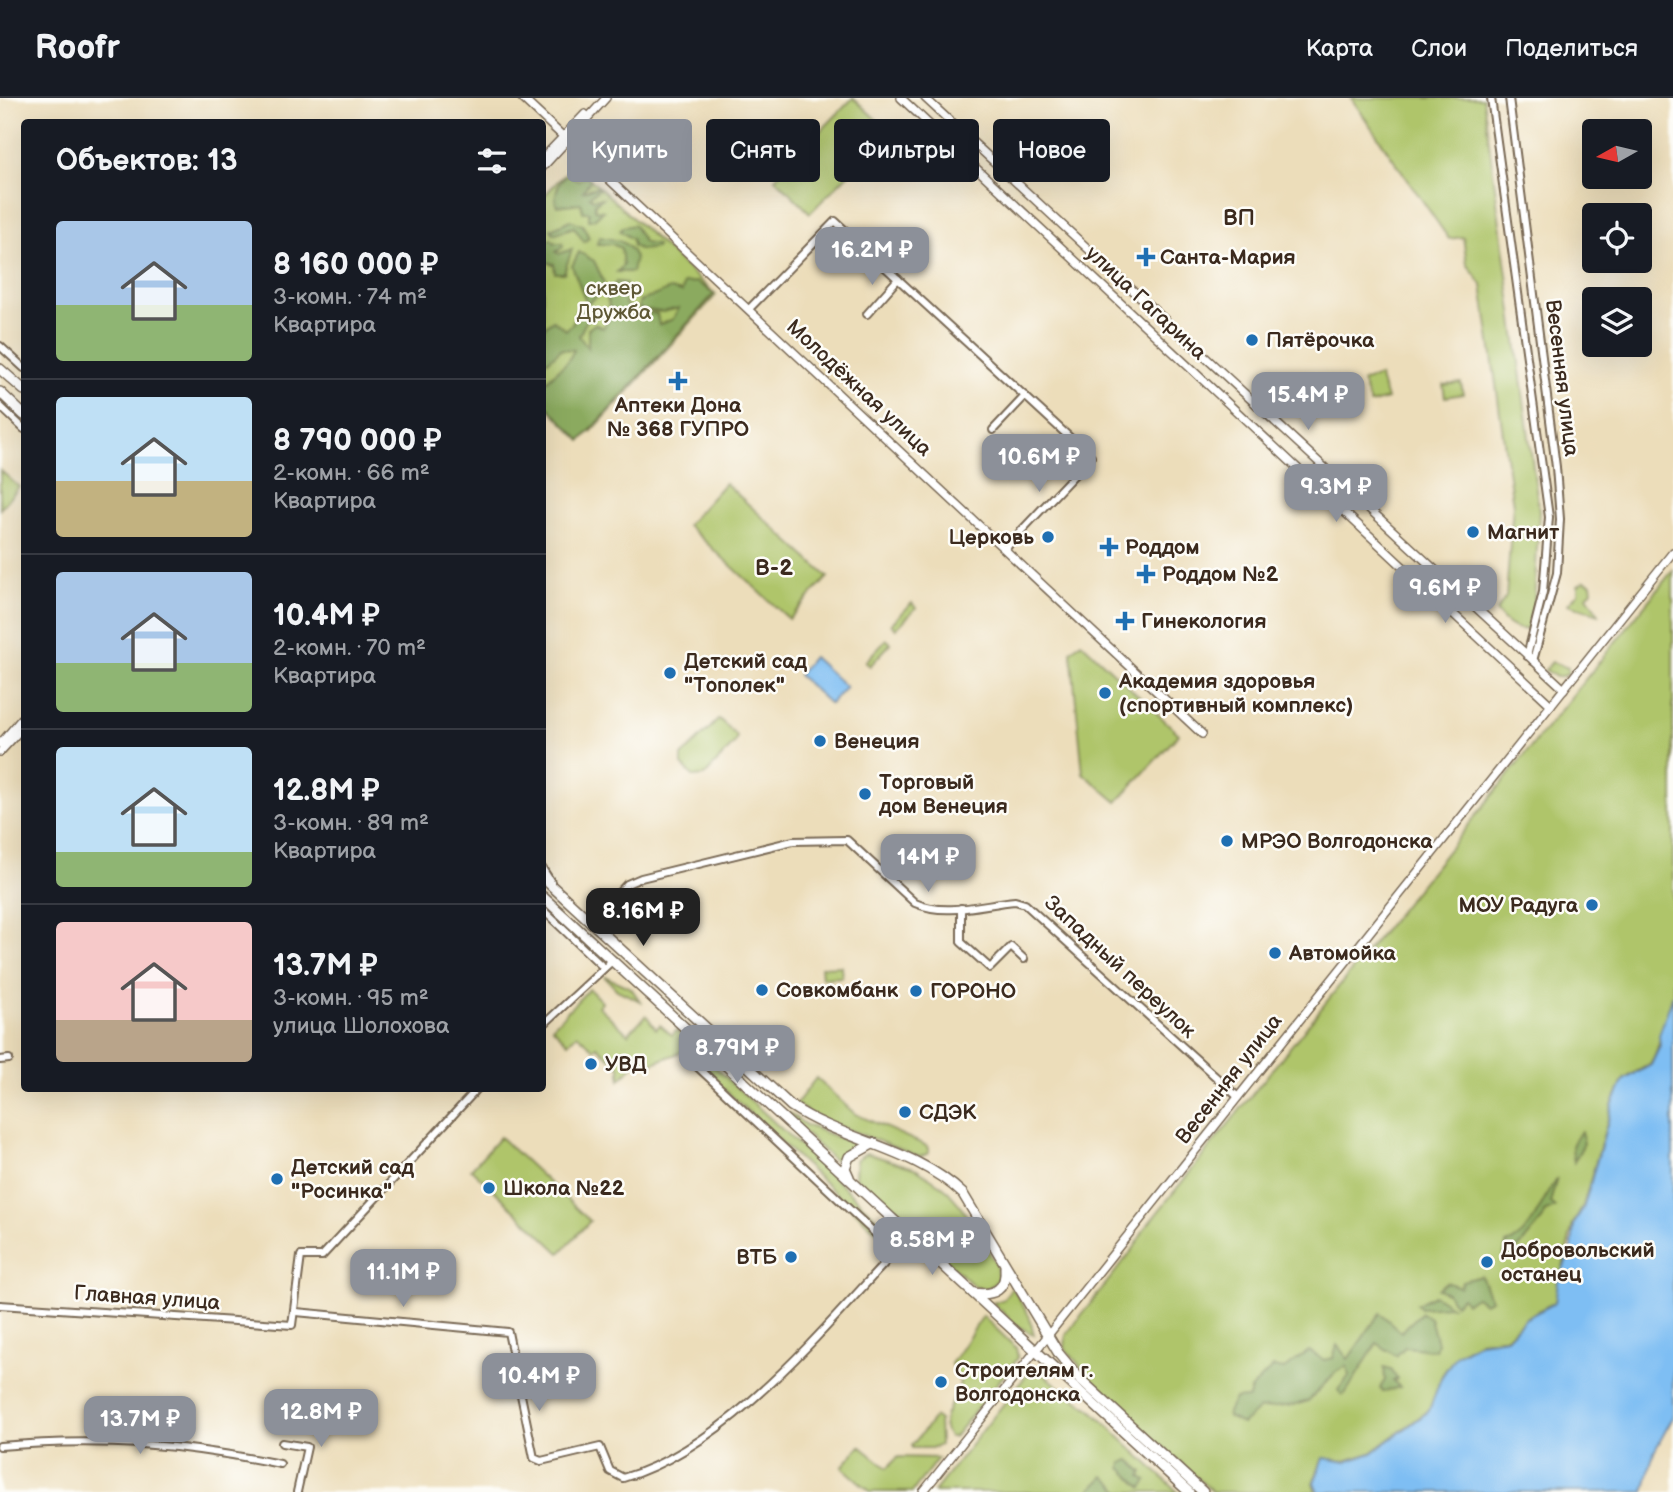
<!DOCTYPE html>
<html lang="ru">
<meta charset="utf-8">
<style>
:root{--surface:#171b24;--page:#242831;--text:#f1f3f6;--muted:#9ea1a6;--line:#363941;--accent:#8c9099}
body{margin:0;font-family:"Balsamiq Sans",sans-serif;background:var(--page);color:var(--text);height:100vh;display:flex;flex-direction:column;font-size:26px;white-space:nowrap}
*{box-sizing:border-box;margin:0}
p{font-size:23px;color:var(--muted)}
.icon{flex:none;width:38px;height:38px;fill:none;stroke:currentColor;stroke-width:2;stroke-linecap:round;stroke-linejoin:round}
.map{position:relative;flex:1;overflow:hidden}
.details{position:absolute;left:21px;top:21px;width:525px;height:973px;display:flex;flex-direction:column;background:var(--surface);border-radius:7px;box-shadow:0 7px 28px #0002}
.details>*{flex:none}
.top-card{position:absolute;left:567px;top:21px;width:665px;height:63px;display:flex;gap:14px}
.needle{width:46px;rotate:262deg}
.buttons{position:absolute;left:1582px;top:21px;display:grid;gap:14px}
.buttons a{display:grid;place-items:center;width:70px;height:70px;border-radius:7px;background:var(--surface);box-shadow:0 7px 28px #0002;font-size:35px}
.price{position:absolute;translate:-50% -60px;padding:0 16px;border-radius:14px;background:var(--accent);color:#fff;font-size:23px;line-height:46px;filter:drop-shadow(0 2px 4px #0008)}
.price::after{content:'';position:absolute;left:50%;top:42px;width:21px;height:16px;margin-left:-10px;background:inherit;clip-path:polygon(0 0,100% 0,50% 100%)}
.price.active{background:#222;color:#fff}
ul{padding:0;list-style:none}
li{display:flex;align-items:center;gap:21px;height:175px;padding:0 35px}
li+li{border-top:2px solid var(--line)}
li span{display:grid;place-items:center;flex:none;width:196px;height:140px;border-radius:7px;color:#555}
li>.icon{margin-inline-start:auto}
span .icon{width:84px;height:84px;fill:#fffc;stroke-width:1}
li b{font-size:30px}
h2{display:flex;justify-content:space-between;align-items:center;height:84px;padding:0 35px;font-size:30px}
.pill{padding:0 24px;border-radius:7px;background:var(--surface);box-shadow:0 7px 28px #0002;font-size:24px;line-height:63px}
.pill.active{background:var(--accent);color:#fff}
header{display:flex;align-items:center;gap:42px;box-sizing:border-box;height:98px;padding:0 35px;background:var(--surface);border-bottom:2px solid var(--line)}
header strong{font-size:33px}
nav{display:flex;gap:38px;margin-inline-start:auto;font-size:24px}
.map>svg:first-child{display:block}
</style>
<header>
<strong>Roofr</strong>
<nav><a>Карта</a><a>Слои</a><a>Поделиться</a></nav>
</header>
<div class="map">
<svg width="1673" height="1394" viewBox="0 0 1673 1394">
<rect width="100%" height="100%" fill="#fdfcf7"/>
<filter id="ink" filterUnits="userSpaceOnUse"><feTurbulence type="fractalNoise" baseFrequency=".0143" numOctaves="2"/><feDisplacementMap in="SourceGraphic" scale="14" xChannelSelector="R" yChannelSelector="G"/><feConvolveMatrix kernelMatrix="1 2 1 2 8 2 1 2 1" color-interpolation-filters="sRGB"/></filter>
<filter id="wash" filterUnits="userSpaceOnUse"><feTurbulence type="fractalNoise" baseFrequency=".00686" numOctaves="4" result="noise"/><feDisplacementMap in="SourceGraphic" scale="28" xChannelSelector="R" yChannelSelector="G"/><feGaussianBlur stdDeviation="1.57" result="paint"/><feColorMatrix in="noise" values="0 0 0 0 0 0 0 0 0 0 0 0 0 0 0 0 0 1.4 0 .05"/><feComposite in="paint" operator="in"/></filter>
<g filter="url(#wash)">
<rect width="100%" height="100%" fill="#ecddba"/>
<g fill="#afc56a" stroke="#757844" stroke-width="2">
<path d="M853 0 890 34 810 115 775 80Z"/>
<path d="M1351 0H1483L1539 413 1534 506 1527 531C1514 533 1503 523 1496 513L1506 499 1513 407 1482 187 1467 166 1463 139 1449 141Z"/>
<path d="M574 66 716 197 591 334 543 290 542 100Z"/>
<path d="M1379 278 1387 301 1370 306 1362 284Z"/>
<path d="M1461 285 1463 296 1445 299 1443 287Z"/>
<path d="M0 372 19 389 0 411Z"/>
<path d="M725 385 828 479 789 521 687 427Z"/>
<path d="M1673 472V895L1656 955 1650 966 1624 981 1613 1004 1583 1108 1573 1126 1555 1204 1528 1218 1506 1239 1480 1243 1457 1256 1442 1277 1429 1312 1371 1355 1345 1363 1323 1360 1313 1385 1316 1394H1213L1103 1296 1065 1250 1066 1237 1134 1150 1145 1130Z"/>
<path d="M1585 483 1591 486 1592 492 1587 498 1599 516 1568 506 1578 495V487Z"/>
<path d="M912 505 916 510 896 531 891 526Z"/>
<path d="M886 541 891 545 870 568 865 564Z"/>
<path d="M1081 544 1179 636 1117 704 1083 675 1071 553Z"/>
<path d="M1552 564 1568 570 1567 577 1556 579 1545 572Z"/>
<path d="M719 621 737 638 735 645 704 678 694 679 682 667V658Z"/>
<path d="M841 868 842 879 822 880 821 869Z"/>
<path d="M604 878 631 890 640 903 617 892Z"/>
<path d="M589 891 602 904 598 908 628 936 646 917 656 931 660 927 672 937 677 932 692 950 645 968 638 962 620 982V969L597 948 594 951 577 936 568 945 552 929Z"/>
<path d="M696 958H703L890 1132 892 1142 888 1144 694 963Z"/>
<path d="M816 980 855 1016 927 1048 929 1055 920 1059 815 1019 796 1006Z"/>
<path d="M789 1015 806 1027 855 1046 845 1053 840 1068 787 1019Z"/>
<path d="M500 1039 590 1123 560 1155 471 1071Z"/>
<path d="M866 1055 917 1071 945 1090 960 1107 996 1166 998 1180C993 1190 984 1193 974 1188L855 1079 856 1062Z"/>
<path d="M1012 1189 1029 1218 1034 1237 1016 1227 993 1205 1004 1201Z"/>
<path d="M983 1218 1016 1250 1018 1260 954 1339H949C934 1319 958 1302 960 1284L951 1266Z"/>
<path d="M1037 1272 1090 1311 1178 1394H934L1025 1279Z"/>
<path d="M935 1319 939 1322 940 1347 934 1350H912V1347Z"/>
<path d="M860 1348 887 1370 898 1359 938 1360 912 1394H871L842 1369Z"/>
</g>
<g fill="#8baa5e" stroke="#636a3e" stroke-width="2">
<path d="M568 77 578 82 586 79 591 81 583 93 597 89 599 91 590 98 593 101 602 100 595 106V112L603 113 594 121 589 122V114H583L581 105 557 108C553 99 558 81 568 77Z"/>
<path d="M570 122 583 127 589 140 584 144 574 129 554 136 551 131Z"/>
<path d="M634 127 644 145 657 147 656 150 641 152 633 148 632 141 620 133 623 129Z"/>
<path d="M599 139C615 142 628 141 635 160L632 174H617L623 168 621 150 612 146H597Z"/>
<path d="M551 141 555 145H562L563 149 556 154 559 156 572 151 564 175H555L554 166 546 164 543 146Z"/>
<path d="M579 154 594 163 604 184 597 198 587 206 572 168Z"/>
<path d="M616 184 626 185 625 206 637 214 657 216 659 227 673 221 679 210 663 214 639 211V204L670 191 682 194 684 185 697 184 714 196 581 343 543 304V286L568 263 574 252 561 251 548 263 543 262V230L553 222 566 232 573 225 576 212 586 210 589 217 579 238 588 250V231L595 226 603 230 614 212 609 209 607 198Z"/>
<path d="M1581 1033 1584 1045 1574 1064C1571 1044 1570 1050 1581 1033Z"/>
<path d="M1557 1080 1550 1105 1555 1109 1544 1114 1543 1121 1512 1158H1504L1506 1146C1533 1138 1542 1099 1557 1080Z"/>
<path d="M1481 1178 1491 1202 1484 1205 1476 1199 1466 1205 1462 1199 1455 1206 1447 1195 1438 1191 1446 1184 1460 1189 1462 1183Z"/>
<path d="M1434 1197 1451 1208 1421 1210 1417 1206Z"/>
<path d="M1380 1215 1401 1234 1421 1215 1430 1220 1437 1245 1435 1252 1405 1249 1396 1258 1377 1245 1345 1296 1342 1297 1338 1292 1349 1278 1347 1268 1337 1273 1308 1303 1295 1307 1259 1311 1242 1326 1228 1319 1227 1314 1235 1301 1249 1300 1251 1291 1273 1269 1284 1271 1309 1253 1324 1262 1333 1260 1337 1247 1348 1261Z"/>
<path d="M1384 1269 1391 1271 1397 1281 1393 1283 1400 1289 1383 1294 1380 1290 1385 1282Z"/>
<path d="M1130 1362 1143 1374 1141 1378 1147 1383 1142 1390 1121 1370 1122 1365Z"/>
<path d="M1104 1378 1122 1394H1088Z"/>
</g>
<g fill="#7ebef3" stroke="#5c7488" stroke-width="2">
<path d="M813 559 846 589 830 606 798 577Z"/>
<path d="M1673 897V1319L1654 1354 1644 1394H1318L1314 1384 1324 1360 1346 1364 1372 1355 1429 1313 1441 1280 1456 1257 1480 1244 1507 1240 1526 1220 1555 1205 1558 1183 1572 1149 1574 1126 1584 1108 1613 1005 1624 982 1651 967 1660 948 1659 937Z"/>
</g>
</g>
<g filter="url(#ink)">
<g fill="none" stroke-linecap="round" stroke-linejoin="round">
<defs>
<g id="minor">
<path d="M1491 0 1549 419 1543 494 1527 558"/>
<path d="M1509 0 1556 369 1560 421 1557 475 1533 563"/>
<path d="M750 210 835 123 1091 359 1005 450"/>
<path d="M867 216 898 181"/>
<path d="M0 248 24 270"/>
<path d="M0 308 24 331"/>
<path d="M993 332 1025 298"/>
<path d="M542 770 551 784"/>
<path d="M961 810V844L990 870 1011 849 1024 861"/>
<path d="M542 811 604 870"/>
<path d="M592 823 627 786 641 780 793 743 847 742 915 805C946 819 982 806 1015 803L1025 806 1238 999"/>
<path d="M542 928 613 862"/>
<path d="M701 945 687 959 895 1154"/>
<path d="M0 962 9 961"/>
<path d="M895 1154 896 1126"/>
<path d="M0 1207 292 1227 301 1158H322L478 990"/>
<path d="M296 1214 508 1234 534 1360 541 1363 600 1349 610 1373 623 1380C728 1349 822 1232 895 1154L923 1151"/>
<path d="M282 1345 307 1349 297 1394"/>
<path d="M0 1348C101 1339 182 1346 280 1366"/>
</g>
<g id="tertiary">
<path d="M522 0 1202 636"/>
<path d="M901 0 1551 607"/>
<path d="M925 0 1564 591"/>
<path d="M542 61 585 16"/>
<path d="M542 70 606 0"/>
<path d="M0 646 24 618"/>
<path d="M0 654 24 628"/>
<path d="M923 1394 1673 454"/>
</g>
<g id="secondary">
<path d="M0 271 24 292"/>
<path d="M0 294 24 317"/>
<path d="M542 779 791 1008C845 1044 914 1049 963 1096L1059 1256 1080 1281 1203 1394"/>
<path d="M542 798 1189 1394"/>
<path d="M849 1079 845 1070 849 1059 874 1045"/>
<path d="M973 1195C994 1198 1007 1192 1005 1169"/>
</g>
</defs>
<use href="#minor" stroke="#796955" stroke-width="10"/>
<use href="#tertiary" stroke="#796955" stroke-width="10"/>
<use href="#secondary" stroke="#796955" stroke-width="12"/>
<use href="#minor" stroke="#fff" stroke-width="6"/>
<use href="#tertiary" stroke="#fff" stroke-width="7"/>
<use href="#secondary" stroke="#fff" stroke-width="9"/>
</g>
</g>
<g fill="#1f6fb2" stroke="#fdfcf7" stroke-width="2.5">
<path d="M1142.5 148.5h7v7h7v7h-7v7h-7v-7h-7v-7h7z"/>
<circle cx="1252" cy="242" r="7"/>
<path d="M674.5 272.5h7v7h7v7h-7v7h-7v-7h-7v-7h7z"/>
<circle cx="1473" cy="434" r="7"/>
<circle cx="1048" cy="439" r="7"/>
<path d="M1105.5 438.5h7v7h7v7h-7v7h-7v-7h-7v-7h7z"/>
<path d="M1142.5 465.5h7v7h7v7h-7v7h-7v-7h-7v-7h7z"/>
<path d="M1121.5 512.5h7v7h7v7h-7v7h-7v-7h-7v-7h7z"/>
<circle cx="670" cy="575" r="7"/>
<circle cx="1105" cy="595" r="7"/>
<circle cx="820" cy="643" r="7"/>
<circle cx="865" cy="696" r="7"/>
<circle cx="1227" cy="743" r="7"/>
<circle cx="1592" cy="807" r="7"/>
<circle cx="1275" cy="855" r="7"/>
<circle cx="762" cy="892" r="7"/>
<circle cx="916" cy="893" r="7"/>
<circle cx="591" cy="966" r="7"/>
<circle cx="905" cy="1014" r="7"/>
<circle cx="277" cy="1081" r="7"/>
<circle cx="489" cy="1090" r="7"/>
<circle cx="791" cy="1159" r="7"/>
<circle cx="1487" cy="1164" r="7"/>
<circle cx="941" cy="1284" r="7"/>
</g>
<g text-anchor="middle" dominant-baseline="central" stroke-width="5" stroke-linejoin="round" paint-order="stroke">
<g font-size="21" font-weight="bold" fill="#3b2a1e" stroke="#fdfcf7" text-anchor="start">
<text x="1160" y="159">Санта-Мария</text>
<text x="1266" y="242">Пятёрочка</text>
<text x="678" y="307" text-anchor="middle">Аптеки Дона<tspan x="678" dy="24">№ 368 ГУПРО</tspan></text>
<text x="1487" y="434">Магнит</text>
<text x="1034" y="439" text-anchor="end">Церковь</text>
<text x="1125" y="449">Роддом</text>
<text x="1162" y="476">Роддом №2</text>
<text x="1141" y="523">Гинекология</text>
<text x="684" y="563">Детский сад<tspan x="684" dy="24">"Тополек"</tspan></text>
<text x="1119" y="583">Академия здоровья<tspan x="1119" dy="24">(спортивный комплекс)</tspan></text>
<text x="834" y="643">Венеция</text>
<text x="879" y="684">Торговый<tspan x="879" dy="24">дом Венеция</tspan></text>
<text x="1241" y="743">МРЭО Волгодонска</text>
<text x="1578" y="807" text-anchor="end">МОУ Радуга</text>
<text x="1289" y="855">Автомойка</text>
<text x="776" y="892">Совкомбанк</text>
<text x="930" y="893">ГОРОНО</text>
<text x="605" y="966">УВД</text>
<text x="919" y="1014">СДЭК</text>
<text x="291" y="1069">Детский сад<tspan x="291" dy="24">"Росинка"</tspan></text>
<text x="503" y="1090">Школа №22</text>
<text x="1501" y="1152">Добровольский<tspan x="1501" dy="24">останец</tspan></text>
<text x="777" y="1159" text-anchor="end">ВТБ</text>
<text x="955" y="1272">Строителям г.<tspan x="955" dy="24">Волгодонска</tspan></text>
</g>
<g font-size="21" fill="#5e5835" stroke="#fdfcf7">
<text x="614" y="190">сквер<tspan x="614" dy="24">Дружба</tspan></text>
</g>
<g font-size="21" fill="#3b2a1e" stroke="#fdfcf7">
<text transform="translate(1146 205) rotate(43)">улица Гагарина</text>
<text transform="translate(1562 280) rotate(83)">Весенняя улица</text>
<text transform="translate(859 290) rotate(43)">Молодёжная улица</text>
<text transform="translate(1120 869) rotate(43)">Западный переулок</text>
<text transform="translate(1229 981) rotate(-52)">Весенняя улица</text>
<text transform="translate(147 1200) rotate(4)">Главная улица</text>
</g>
<g font-size="23" font-weight="bold" fill="#3b2a1e" stroke="#fdfcf7">
<text x="1239" y="120">ВП</text>
<text x="774" y="470">В-2</text>
</g>
</g>
</svg>
<div class="buttons">
<a><svg class="needle" viewBox="-14 -14 28 28"><path d="M0-13l5 13h-10z" fill="#e53935"/><path d="M0 13l5-13h-10z" fill="#9ea1a6"/></svg></a>
<a><svg class="icon" aria-label="locate" viewBox="0 0 24 24"><circle cx="12" cy="12" r="6"/><path d="M12 2v4M12 18v4M2 12h4M18 12h4"/></svg></a>
<a><svg class="icon" aria-label="layers" viewBox="0 0 24 24"><path d="M12 4l9 5-9 5-9-5zM3 14l9 5 9-5"/></svg></a>
</div>
<b class="price" style="left:872px;top:189px">16.2M ₽</b>
<b class="price" style="left:1308px;top:334px">15.4M ₽</b>
<b class="price" style="left:1039px;top:396px">10.6M ₽</b>
<b class="price" style="left:1336px;top:426px">9.3M ₽</b>
<b class="price" style="left:1445px;top:527px">9.6M ₽</b>
<b class="price" style="left:928px;top:796px">14M ₽</b>
<b class="price active" style="left:643px;top:850px">8.16M ₽</b>
<b class="price" style="left:737px;top:987px">8.79M ₽</b>
<b class="price" style="left:932px;top:1179px">8.58M ₽</b>
<b class="price" style="left:403px;top:1211px">11.1M ₽</b>
<b class="price" style="left:539px;top:1315px">10.4M ₽</b>
<b class="price" style="left:321px;top:1351px">12.8M ₽</b>
<b class="price" style="left:140px;top:1358px">13.7M ₽</b>
<div class="top-card">
<a class="pill active">Купить</a>
<a class="pill">Снять</a>
<a class="pill">Фильтры</a>
<a class="pill">Новое</a>
</div>
<section class="details">
<h2>Объектов: 13<svg class="icon" aria-label="filters" viewBox="0 0 24 24"><path d="M4 7h16M4 17h16"/><circle cx="9" cy="7" r="2"/><circle cx="15" cy="17" r="2"/></svg></h2>
<ul>
<li><span style="background:linear-gradient(#a9c7e8 60%,#8fb573 0)"><svg class="icon" aria-label="home" viewBox="0 0 24 24"><path d="M3 11l9-7 9 7M6 9v11h12V9"/></svg></span><div><b>8 160 000 ₽</b><p>3-комн. · 74 m²</p><p>Квартира</p></div></li>
<li><span style="background:linear-gradient(#bfe0f5 60%,#c2b280 0)"><svg class="icon" aria-label="home" viewBox="0 0 24 24"><path d="M3 11l9-7 9 7M6 9v11h12V9"/></svg></span><div><b>8 790 000 ₽</b><p>2-комн. · 66 m²</p><p>Квартира</p></div></li>
<li><span style="background:linear-gradient(#a9c7e8 65%,#8fb573 0)"><svg class="icon" aria-label="home" viewBox="0 0 24 24"><path d="M3 11l9-7 9 7M6 9v11h12V9"/></svg></span><div><b>10.4M ₽</b><p>2-комн. · 70 m²</p><p>Квартира</p></div></li>
<li><span style="background:linear-gradient(#bfe0f5 75%,#8fb573 0)"><svg class="icon" aria-label="home" viewBox="0 0 24 24"><path d="M3 11l9-7 9 7M6 9v11h12V9"/></svg></span><div><b>12.8M ₽</b><p>3-комн. · 89 m²</p><p>Квартира</p></div></li>
<li><span style="background:linear-gradient(#f6c9c9 70%,#b9a48a 0)"><svg class="icon" aria-label="home" viewBox="0 0 24 24"><path d="M3 11l9-7 9 7M6 9v11h12V9"/></svg></span><div><b>13.7M ₽</b><p>3-комн. · 95 m²</p><p>улица Шолохова</p></div></li>
</ul>
</section>
</div>
